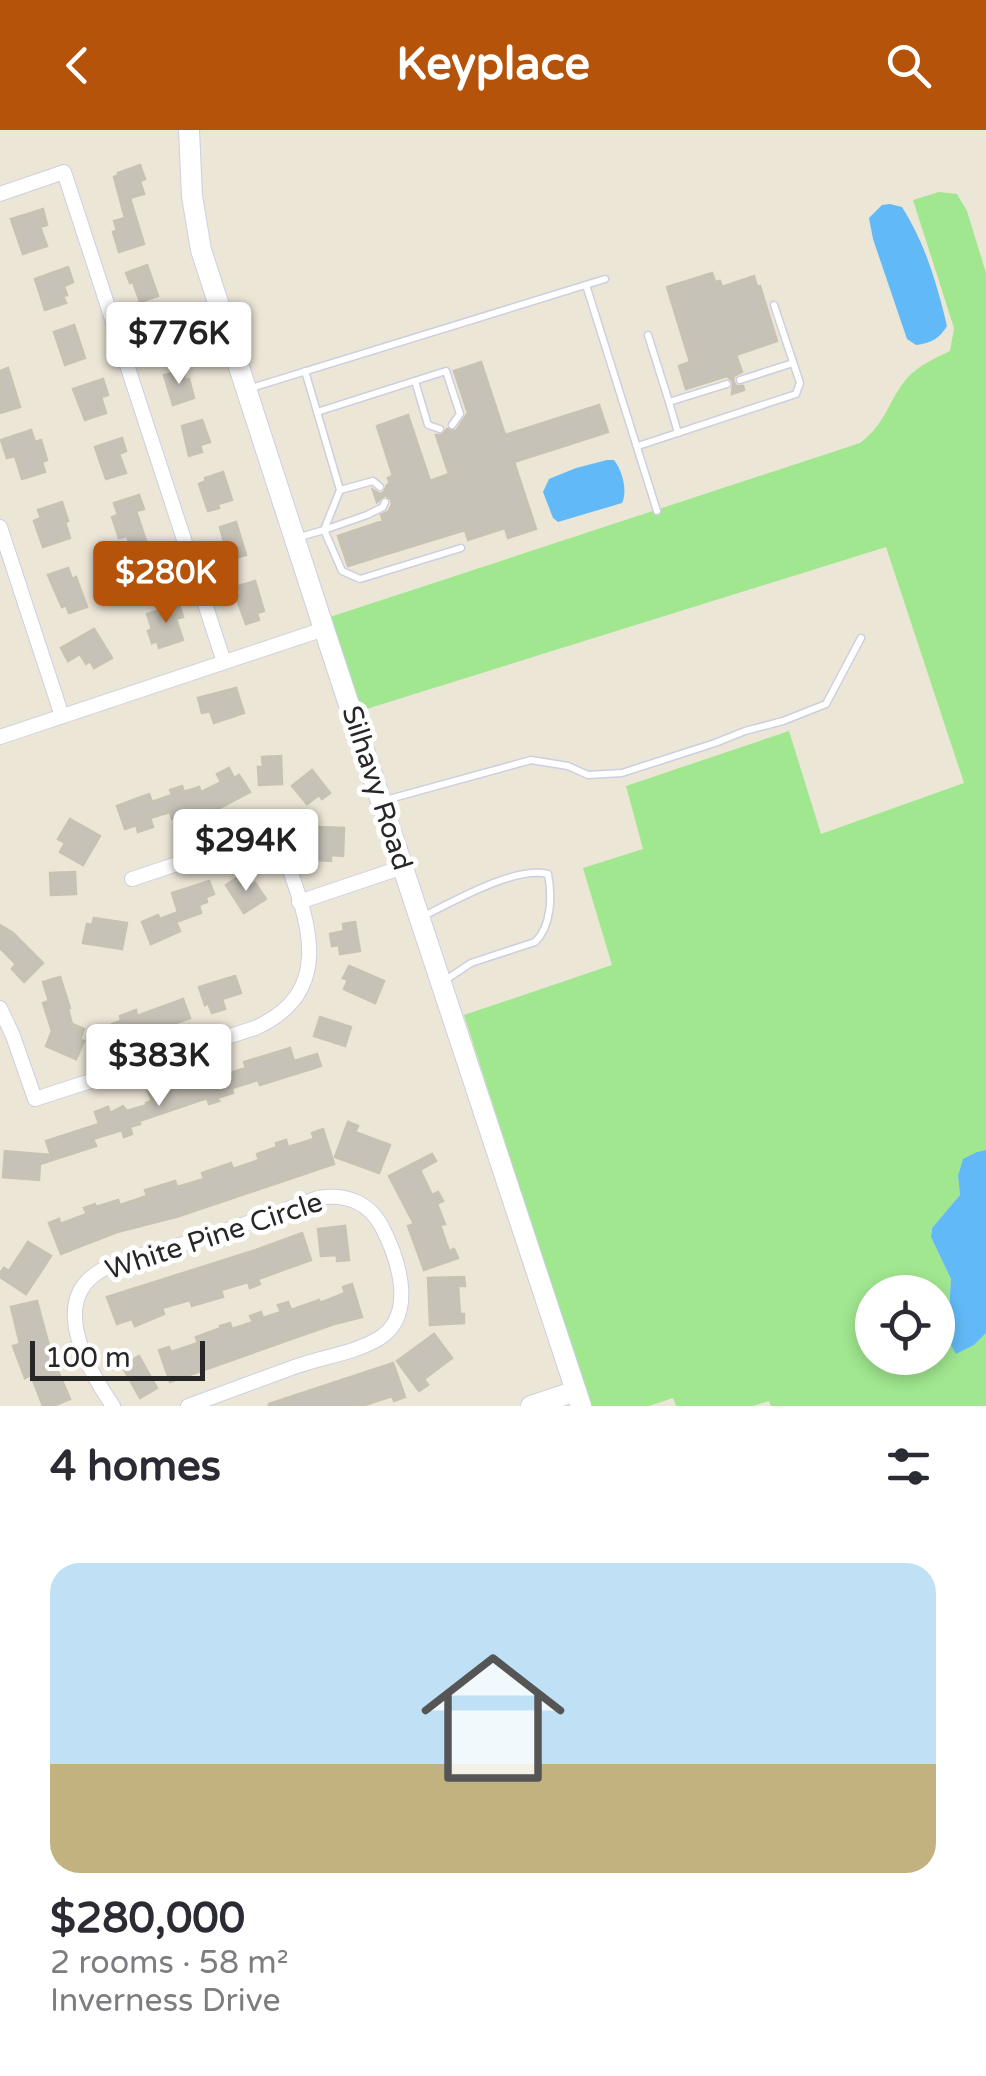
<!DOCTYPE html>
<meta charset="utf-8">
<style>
:root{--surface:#fff;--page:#f2f2f3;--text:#2b2b33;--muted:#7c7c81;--accent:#b45309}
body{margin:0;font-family:"Varela Round",sans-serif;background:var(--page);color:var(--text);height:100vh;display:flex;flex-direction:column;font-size:38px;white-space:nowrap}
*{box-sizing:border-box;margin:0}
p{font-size:32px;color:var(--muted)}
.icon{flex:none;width:55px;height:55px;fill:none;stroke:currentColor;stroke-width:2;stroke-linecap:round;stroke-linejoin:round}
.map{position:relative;height:1276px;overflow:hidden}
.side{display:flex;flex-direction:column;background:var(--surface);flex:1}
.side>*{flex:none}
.tools{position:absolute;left:855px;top:1145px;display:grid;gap:20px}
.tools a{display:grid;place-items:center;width:100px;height:100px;border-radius:50%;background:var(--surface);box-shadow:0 5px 15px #0003;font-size:50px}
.scale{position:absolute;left:30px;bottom:25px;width:175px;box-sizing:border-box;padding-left:10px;border:5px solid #272727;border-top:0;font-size:28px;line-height:35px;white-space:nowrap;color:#272727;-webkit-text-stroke:8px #fff;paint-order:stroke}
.price{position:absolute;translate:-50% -85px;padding:0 22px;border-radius:10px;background:#fff;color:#222;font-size:32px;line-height:65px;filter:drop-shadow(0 2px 5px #0008)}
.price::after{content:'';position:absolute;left:50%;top:60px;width:30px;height:22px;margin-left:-15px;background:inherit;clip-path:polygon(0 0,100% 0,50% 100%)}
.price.current{background:var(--accent);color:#fff}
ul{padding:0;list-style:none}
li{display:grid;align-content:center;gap:20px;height:530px;padding:0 50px}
li span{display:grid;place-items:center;height:310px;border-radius:30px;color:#555}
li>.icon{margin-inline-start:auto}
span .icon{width:180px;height:180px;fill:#fffc;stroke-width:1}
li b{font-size:42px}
h2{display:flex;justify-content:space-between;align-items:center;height:120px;padding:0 50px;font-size:42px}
header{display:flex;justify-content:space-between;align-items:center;height:130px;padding:0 50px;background:var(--accent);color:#fff;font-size:45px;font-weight:700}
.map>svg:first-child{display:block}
</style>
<header><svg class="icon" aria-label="back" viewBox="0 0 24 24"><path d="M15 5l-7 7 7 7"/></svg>Keyplace<svg class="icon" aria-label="search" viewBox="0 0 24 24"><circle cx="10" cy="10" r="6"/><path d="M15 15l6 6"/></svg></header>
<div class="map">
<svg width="986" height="1276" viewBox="0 0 986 1276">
<rect width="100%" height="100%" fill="#ece6d7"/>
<path fill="#a0e78f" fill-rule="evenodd" d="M939 62 957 64 967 81 986 143V1020L977 1022 958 1046 960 1065 932 1098 931 1107 951 1149 947 1208 957 1223 974 1215 986 1203V1276H771L769 1271 753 1276H676L673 1268 649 1276H590L464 885 612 835 583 738 643 719 626 656 789 601 821 704 964 653 886 417 360 581 330 487 860 313C887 293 888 270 908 247 920 235 935 228 950 221L954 198 913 70ZM872 1162H938V1228H872Z"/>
<g fill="#61baf7">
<path d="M890 74 902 77C925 113 937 154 947 196 939 209 931 213 916 215L907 209 873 109 869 88 882 75Z"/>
<path d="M607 330H614C622 340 628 361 622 373L558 392 553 388 543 362 549 349 576 338Z"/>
<path d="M986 1020V1203L974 1215 956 1224 947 1208 951 1149 931 1107 932 1098 960 1065 958 1046 963 1029 977 1022Z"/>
</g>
<g fill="#c6c2b8" stroke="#c7c2b1" stroke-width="2.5">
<path d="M140 35 145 49 140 51 144 64 130 68 144 114 119 122 113 102 117 100 114 91 125 88 114 47 119 45 118 43Z"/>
<path d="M43 79 47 95 40 97 47 116 23 124 11 89Z"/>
<path d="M147 135 158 166 140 172 133 152 130 153 126 143Z"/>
<path d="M68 137 73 152 64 156 67 165 63 166 66 173 45 180 35 149Z"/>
<path d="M712 143 715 152 720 151 722 157 754 146 757 157 760 156 777 211 736 225 742 242 734 246 733 251 736 256H743L744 260 732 264 733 251 727 246 686 259 679 236 690 232 667 157Z"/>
<path d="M160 188 163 196 168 194 176 220 158 226 156 220 152 222 143 193Z"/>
<path d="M74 195 85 228 65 235 54 202Z"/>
<path d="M481 232 505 305 599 275 608 302 514 332 536 399 508 408 505 398 468 410 465 400 348 436 338 406 383 391 381 385 389 381 392 374 391 369 385 365 377 372 373 360 380 364 384 362 387 355 390 354 388 348 393 346 377 296 408 285 430 351 449 344 436 305H442L447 299 456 301 468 283 454 241Z"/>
<path d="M8 238 20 277 0 283V241Z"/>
<path d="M182 240 185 250 189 249 194 268 173 275 164 245Z"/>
<path d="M103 249 108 265 101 267 106 283 85 290 73 259Z"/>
<path d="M202 290 210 312 200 315 202 322 189 326 182 296Z"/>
<path d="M31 300 35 312 41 310 47 330 42 332 45 342 22 349 15 326 7 328 1 310Z"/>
<path d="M122 308 126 321 119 324 126 343 106 349 95 317Z"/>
<path d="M223 342 232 370 218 374 219 378 208 381 199 354 206 351 205 348Z"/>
<path d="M139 365 144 379 136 381 147 414 150 413 156 433 163 431 168 445 145 452 143 447H141L127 406 119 408 112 387 118 385 114 373Z"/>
<path d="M62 372 68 391 65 392 70 408 43 417 34 391 41 388 38 380Z"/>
<path d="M236 392 246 425 225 431 219 413 224 412 220 397Z"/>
<path d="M68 438 72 449 76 447 87 477 69 483 66 475 62 477 48 445Z"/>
<path d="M255 451 264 481 257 483 259 490 246 494 235 465 241 464 238 456Z"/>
<path d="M179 474 183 487 176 489 183 510 159 518 157 511 152 513 148 501 152 499 147 484Z"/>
<path d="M94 499 112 528 94 538 90 531 86 534 80 524 68 531 61 518Z"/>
<path d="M236 558 244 583 214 593 210 581 202 583 198 568Z"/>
<path d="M281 626 282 654 259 655 258 637H263L262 627Z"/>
<path d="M229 638 234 648 239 645 250 662 210 683 185 691 183 686 172 689 170 682 150 688 153 697 138 702 136 695 125 699 117 676 149 664 152 672 172 665 170 660 182 656 184 662 199 657 201 662 221 652 217 644Z"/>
<path d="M312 640 330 663 322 669 319 665 307 674 292 656Z"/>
<path d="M70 689 100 706 83 735 60 722 65 713 58 709Z"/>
<path d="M317 697 344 698 343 726 331 725V731L316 730Z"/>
<path d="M75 742 76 764 51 765 50 743Z"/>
<path d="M241 745 248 757 255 753 266 769 244 783 226 755Z"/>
<path d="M209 751 214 764 206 767 207 772 199 775 201 783 176 792 180 801 151 814 142 792 158 785 160 789 178 782 172 763Z"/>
<path d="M94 788 127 793 122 819 83 813 87 794 92 795Z"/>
<path d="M355 792 360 821 340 824 339 815 332 816 330 804 344 801 343 794Z"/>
<path d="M0 795 13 803 43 833 24 852 12 839 16 834 0 818Z"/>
<path d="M349 836 384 851 375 873 344 859 348 850 343 848Z"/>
<path d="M235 846 241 863 222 869 225 879 212 883 208 873 205 875 199 857Z"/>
<path d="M60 847 70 878 68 879 72 894 84 899 80 909 84 911 76 929 46 916 52 901 43 873 49 871 43 852Z"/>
<path d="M183 869 190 888 130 910 129 907 118 910 112 894 121 891 120 886 136 880 137 886Z"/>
<path d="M320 887 351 897 345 916 314 906Z"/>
<path d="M290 918 294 931 317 924 321 936 260 955 258 950 232 958 233 963 217 968 219 971 209 974 207 968 139 991 140 994 130 997 132 1004 124 1007 122 1000 93 1009 96 1016 40 1034 39 1050 3 1047 5 1021 51 1025 46 1011 99 994 95 982 108 977 110 983 123 976 127 981 147 975 146 973 152 971 148 961 161 956 163 962 194 952 192 947 206 942 208 948 226 942 227 944 246 938 244 932Z"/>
<path d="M348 992 358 996 355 1002 390 1015 379 1043 335 1027Z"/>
<path d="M323 999 334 1034 176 1087 117 1102 61 1124 49 1093 59 1089 60 1094 87 1084 84 1078 95 1074 96 1077 118 1070 120 1075 147 1066 145 1060 156 1057 175 1051 177 1057 204 1049 202 1043 231 1033 233 1039 259 1030 257 1024 277 1017 276 1013 286 1010 288 1017 314 1009 312 1003Z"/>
<path d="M432 1024 436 1031 420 1040 432 1065 438 1062 443 1071 437 1074 445 1094 440 1095 449 1121 454 1119 458 1128 424 1140 408 1096 414 1094 389 1046Z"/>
<path d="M345 1096 349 1130 337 1131V1125L321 1126 318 1099Z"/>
<path d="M302 1103 311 1130 258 1149 260 1154 250 1158 248 1152 221 1160 223 1167 192 1176 190 1170 162 1178 164 1184 135 1196 132 1189 117 1194 107 1167 256 1120Z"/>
<path d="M28 1112 51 1126 26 1164 0 1147V1143L4 1138 9 1141Z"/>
<path d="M464 1147 465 1156H458L460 1184H464V1193L430 1195 428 1148Z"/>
<path d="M352 1154 362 1187 334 1194 170 1252 159 1220 169 1217 171 1222 198 1213 196 1207 221 1198 220 1196 230 1193 232 1199 253 1192 250 1186 261 1182 263 1188 281 1182 278 1175 288 1172 291 1180 319 1170 320 1173 345 1163 343 1157Z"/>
<path d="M37 1171 52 1227 70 1269 53 1276H43L31 1245 25 1248 13 1216 20 1214 11 1177Z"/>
<path d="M434 1204 452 1228 424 1249 428 1255 419 1261 397 1231Z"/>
<path d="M139 1226 157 1258 140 1268 122 1236Z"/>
<path d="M393 1233 405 1267 394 1271 392 1266 362 1276H269V1274Z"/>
</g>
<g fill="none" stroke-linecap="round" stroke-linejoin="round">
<defs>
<g id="lane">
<path d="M586 155 657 381"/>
<path d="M648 205 669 272"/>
<path d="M740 250 793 233"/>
<path d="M415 251 428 295 440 299"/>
<path d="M248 259 605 149"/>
<path d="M317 282 446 241 460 284 452 295"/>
<path d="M678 303 669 272 727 254"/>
<path d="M638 316 796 264 800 253 774 175"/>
<path d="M340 360 373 351 380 357"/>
<path d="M385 372 383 377 367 385 324 400 342 441 360 449 461 418"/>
<path d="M296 408 324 400 340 360 305 241"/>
<path d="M382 671 531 630 568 636 588 645 622 643 715 613 745 601 783 591 826 574 861 508"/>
<path d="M424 786C454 771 515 736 548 744 552 765 552 796 535 812L471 833 447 849"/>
</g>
<g id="street">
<path d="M0 64 64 42 224 532"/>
<path d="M0 397 62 586"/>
<path d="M0 607 324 499"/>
<path d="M299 772 403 737"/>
<path d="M0 878 13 906 35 969 255 898C347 857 299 771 276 701L132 749"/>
<path d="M113 1276C89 1241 48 1172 100 1141 123 1127 161 1121 187 1113 231 1100 274 1084 318 1068 345 1063 369 1072 382 1097 399 1130 417 1186 378 1209 354 1223 323 1227 297 1236 261 1249 224 1263 188 1276"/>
</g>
<g id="secondary">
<path d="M189 0 192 66 201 120 324 499 581 1276"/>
<path d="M531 1276 576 1261"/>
</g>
</defs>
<use href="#lane" stroke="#cdcee2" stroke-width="9"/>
<use href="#street" stroke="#cdcee2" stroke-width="16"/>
<use href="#secondary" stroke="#cdcee2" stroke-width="22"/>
<use href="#lane" stroke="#fff" stroke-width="6"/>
<use href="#street" stroke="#fff" stroke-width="14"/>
<use href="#secondary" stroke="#fff" stroke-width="20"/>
</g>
<g text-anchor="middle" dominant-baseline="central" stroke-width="10" stroke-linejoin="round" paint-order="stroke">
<g font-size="28" fill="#272727" stroke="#fff">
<text transform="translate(377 658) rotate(72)">Silhavy Road</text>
<text transform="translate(214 1106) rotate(-18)">White Pine Circle</text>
</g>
</g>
</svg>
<div class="tools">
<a><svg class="icon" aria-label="locate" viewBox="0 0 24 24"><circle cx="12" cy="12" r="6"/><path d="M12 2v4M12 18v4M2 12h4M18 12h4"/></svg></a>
</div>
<div class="scale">100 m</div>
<b class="price" style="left:179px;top:257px">$776K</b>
<b class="price current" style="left:166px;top:496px">$280K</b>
<b class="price" style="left:246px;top:764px">$294K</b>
<b class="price" style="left:159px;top:979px">$383K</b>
</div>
<section class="side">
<h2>4 homes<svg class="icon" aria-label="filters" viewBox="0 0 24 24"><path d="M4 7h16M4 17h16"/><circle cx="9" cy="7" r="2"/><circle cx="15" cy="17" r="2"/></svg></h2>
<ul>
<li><span style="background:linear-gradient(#bfe0f5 65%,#c2b280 0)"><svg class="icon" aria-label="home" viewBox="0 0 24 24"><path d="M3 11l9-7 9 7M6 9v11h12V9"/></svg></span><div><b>$280,000</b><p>2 rooms · 58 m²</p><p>Inverness Drive</p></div></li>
</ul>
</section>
